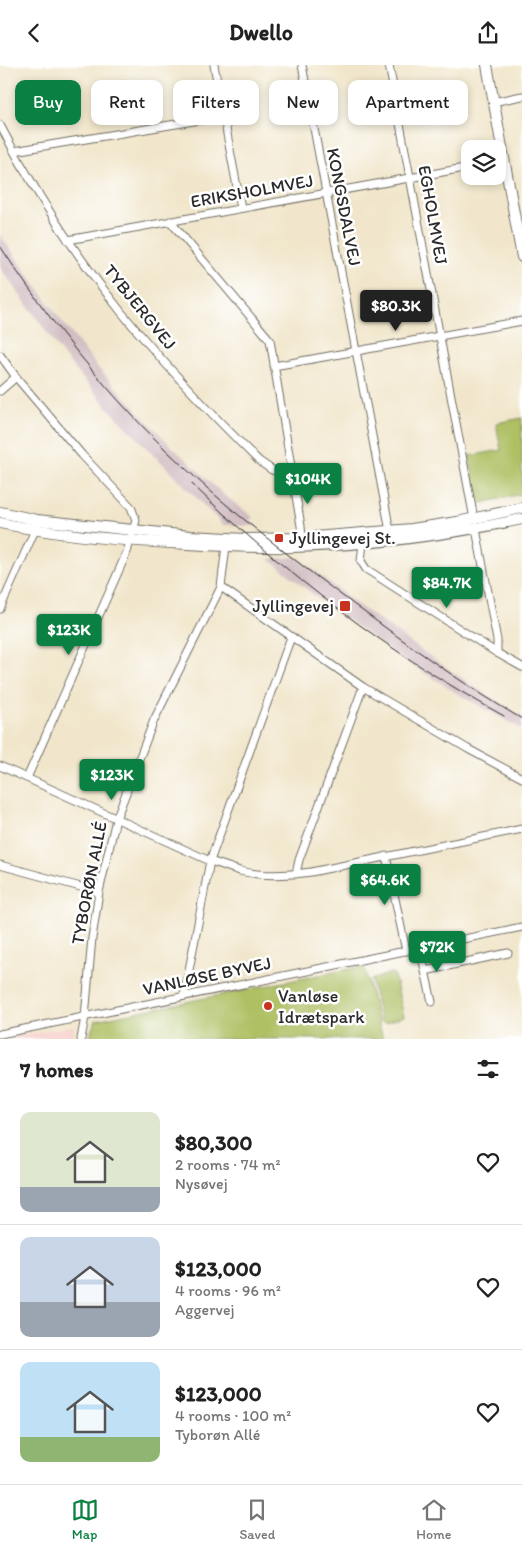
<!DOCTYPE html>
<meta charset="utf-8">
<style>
:root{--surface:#fff;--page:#f2f2f2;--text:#222;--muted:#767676;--line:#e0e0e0;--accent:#0b8043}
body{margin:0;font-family:Itim,sans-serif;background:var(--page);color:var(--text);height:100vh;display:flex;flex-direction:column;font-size:19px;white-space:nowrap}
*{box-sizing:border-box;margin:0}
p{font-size:16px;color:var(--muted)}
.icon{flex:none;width:28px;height:28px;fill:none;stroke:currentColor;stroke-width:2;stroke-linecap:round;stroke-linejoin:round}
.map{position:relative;height:974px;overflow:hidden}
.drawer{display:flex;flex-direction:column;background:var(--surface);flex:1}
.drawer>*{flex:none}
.banner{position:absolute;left:15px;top:15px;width:492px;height:45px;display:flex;gap:10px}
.tools{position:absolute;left:461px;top:75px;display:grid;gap:10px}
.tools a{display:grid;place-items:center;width:45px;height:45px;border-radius:10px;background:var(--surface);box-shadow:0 2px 8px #0003;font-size:25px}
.price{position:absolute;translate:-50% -42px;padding:0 11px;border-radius:5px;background:var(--accent);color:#fff;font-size:16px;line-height:32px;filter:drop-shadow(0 1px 2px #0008)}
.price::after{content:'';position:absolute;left:50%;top:30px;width:15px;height:11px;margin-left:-8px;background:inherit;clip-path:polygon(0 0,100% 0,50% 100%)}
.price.selected{background:#222;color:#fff}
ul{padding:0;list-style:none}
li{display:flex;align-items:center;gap:15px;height:125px;padding:0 20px}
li+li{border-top:1px solid var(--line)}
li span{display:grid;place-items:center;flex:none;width:140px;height:100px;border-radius:10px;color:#555}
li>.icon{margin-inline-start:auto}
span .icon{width:60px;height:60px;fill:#fffc;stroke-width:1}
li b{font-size:21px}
h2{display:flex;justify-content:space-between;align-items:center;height:60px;padding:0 20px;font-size:21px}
.chip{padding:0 18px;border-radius:10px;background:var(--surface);box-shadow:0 2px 8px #0003;font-size:18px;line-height:45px}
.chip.selected{background:var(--accent);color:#fff}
header{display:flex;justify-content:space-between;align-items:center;height:65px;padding:0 20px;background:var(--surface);font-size:22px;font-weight:800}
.tab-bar{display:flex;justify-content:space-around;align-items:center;height:70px;border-top:1px solid var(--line);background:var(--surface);font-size:14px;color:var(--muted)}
.tab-bar a{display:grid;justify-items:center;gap:2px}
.tab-bar .selected{color:var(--accent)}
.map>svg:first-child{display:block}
</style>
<header><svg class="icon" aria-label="back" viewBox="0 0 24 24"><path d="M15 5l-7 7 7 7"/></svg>Dwello<svg class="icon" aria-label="share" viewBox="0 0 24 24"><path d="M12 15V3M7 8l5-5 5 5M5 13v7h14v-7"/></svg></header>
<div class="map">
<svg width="522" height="974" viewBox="0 0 522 974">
<rect width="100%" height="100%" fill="#fff"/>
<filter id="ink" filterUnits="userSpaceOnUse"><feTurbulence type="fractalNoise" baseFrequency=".02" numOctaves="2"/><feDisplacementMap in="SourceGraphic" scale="10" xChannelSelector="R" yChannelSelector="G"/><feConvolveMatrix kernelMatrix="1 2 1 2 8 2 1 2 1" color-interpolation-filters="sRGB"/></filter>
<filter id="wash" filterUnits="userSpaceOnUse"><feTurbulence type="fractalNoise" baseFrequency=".0096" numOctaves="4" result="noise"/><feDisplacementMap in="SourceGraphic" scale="20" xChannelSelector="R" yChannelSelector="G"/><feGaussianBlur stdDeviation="1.12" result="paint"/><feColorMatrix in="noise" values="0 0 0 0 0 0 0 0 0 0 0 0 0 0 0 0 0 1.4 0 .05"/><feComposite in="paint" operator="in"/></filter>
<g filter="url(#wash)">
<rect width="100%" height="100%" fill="#f1e6cb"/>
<path fill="#f7d0cc" d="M72 961 74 964 72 974H6Z"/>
<g fill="#d2bec3">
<path d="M0 170 58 251 99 304 168 378 223 429 253 452 250 456 257 461 223 460 108 343 63 290 0 202Z"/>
<path d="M297 492 350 534 421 585 476 623 522 651V664L458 629 398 591 323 537 269 494Z"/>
</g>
<g fill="#aec063" stroke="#6c7647">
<path d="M522 353V429L481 438 477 435 469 391 501 385 496 358Z"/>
<path d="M364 901 383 974H90L92 964 96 955Z"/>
<path d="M391 908 394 910 404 951 384 958 381 956 371 915Z"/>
</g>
</g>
<g filter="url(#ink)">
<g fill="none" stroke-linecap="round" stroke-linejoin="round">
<defs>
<g id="street">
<path d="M214 0 241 143"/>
<path d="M302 0 390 466"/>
<path d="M389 0 474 454"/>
<path d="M493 37 522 31"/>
<path d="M0 60C33 124 76 191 122 248 165 300 211 349 259 396L272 405 292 409"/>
<path d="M14 86 224 51"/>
<path d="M170 156 270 275 301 461 302 473"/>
<path d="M68 175 470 102"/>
<path d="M0 290 16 312 82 390 131 442 136 455 127 487 27 713"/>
<path d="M274 301 522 256"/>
<path d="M0 326 16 312"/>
<path d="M476 464 497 575V588"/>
<path d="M363 478 361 496 366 504 497 588 522 602"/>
<path d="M221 522 363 622 468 684 522 713"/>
<path d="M0 544 35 465"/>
<path d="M0 701 210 796C220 799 230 803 240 806 263 812 288 810 311 807L522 764"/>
<path d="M386 791 406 886"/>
<path d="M0 800 99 827"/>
<path d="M296 809 299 795 363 622"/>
<path d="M420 883 432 937"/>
<path d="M425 906 508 888"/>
<path d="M184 931 210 796 291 572"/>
<path d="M0 969 522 862"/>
<path d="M81 974 85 952 92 873 99 827 116 754 154 655 221 522 226 481"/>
</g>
<g id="secondary">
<path d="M487 0 522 192"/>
<path d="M0 447 37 455 190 471 246 474 302 473 412 464 457 457 522 443"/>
<path d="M0 458C62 471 125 476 188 479 223 481 258 483 293 482 370 480 447 470 522 454"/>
</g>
</defs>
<use href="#street" stroke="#706c63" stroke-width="9"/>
<use href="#secondary" stroke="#706c63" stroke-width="12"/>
<use href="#street" stroke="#fff" stroke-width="7"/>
<use href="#secondary" stroke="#fff" stroke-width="10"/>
<g stroke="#2b2b2b" stroke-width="1">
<path d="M0 181C47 253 102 322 164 383 223 441 290 492 356 541 410 581 464 620 522 654"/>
<path d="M192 419C285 509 390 589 504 651"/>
</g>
</g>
</g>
<g fill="#c8321e" stroke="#fff" stroke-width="2">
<rect x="274" y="468" width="10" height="10" rx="2.5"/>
<rect x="339" y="535" width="12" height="12" rx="2.5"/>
<circle cx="268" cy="941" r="5"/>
</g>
<g text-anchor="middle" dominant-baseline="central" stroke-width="5" stroke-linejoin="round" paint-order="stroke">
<g font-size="18" fill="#2b2b2b" stroke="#fff">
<text transform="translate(252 126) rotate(-10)">ERIKSHOLMVEJ</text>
<text transform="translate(344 142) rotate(79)">KONGSDALVEJ</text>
<text transform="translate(433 150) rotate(80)">EGHOLMVEJ</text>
<text transform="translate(140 242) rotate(51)">TYBJERGVEJ</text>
<text transform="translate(89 818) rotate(-79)">TYBORØN ALLÉ</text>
<text transform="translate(207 911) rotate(-12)">VANLØSE BYVEJ</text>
</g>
<g font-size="18" fill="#2b2b2b" stroke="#fff" text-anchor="start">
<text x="289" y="473">Jyllingevej St.</text>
<text x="334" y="541" text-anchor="end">Jyllingevej</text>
<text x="278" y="931">Vanløse<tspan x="278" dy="21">Idrætspark</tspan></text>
</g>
</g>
</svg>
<div class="tools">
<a><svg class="icon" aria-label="layers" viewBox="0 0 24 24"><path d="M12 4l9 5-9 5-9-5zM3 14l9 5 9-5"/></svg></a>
</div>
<b class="price selected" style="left:396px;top:267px">$80.3K</b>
<b class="price" style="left:308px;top:440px">$104K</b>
<b class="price" style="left:447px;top:544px">$84.7K</b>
<b class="price" style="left:69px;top:591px">$123K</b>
<b class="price" style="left:112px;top:736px">$123K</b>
<b class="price" style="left:385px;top:841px">$64.6K</b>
<b class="price" style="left:437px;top:908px">$72K</b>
<div class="banner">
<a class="chip selected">Buy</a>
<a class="chip">Rent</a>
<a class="chip">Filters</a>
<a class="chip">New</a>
<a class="chip">Apartment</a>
</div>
</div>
<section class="drawer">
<h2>7 homes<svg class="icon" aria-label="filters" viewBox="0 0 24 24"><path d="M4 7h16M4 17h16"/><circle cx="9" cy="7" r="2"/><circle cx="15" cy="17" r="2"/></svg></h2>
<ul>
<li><span style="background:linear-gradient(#dfe7d0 75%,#9aa5b1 0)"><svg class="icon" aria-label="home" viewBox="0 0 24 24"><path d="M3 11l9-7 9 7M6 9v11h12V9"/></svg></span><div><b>$80,300</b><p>2 rooms · 74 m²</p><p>Nysøvej</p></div><svg class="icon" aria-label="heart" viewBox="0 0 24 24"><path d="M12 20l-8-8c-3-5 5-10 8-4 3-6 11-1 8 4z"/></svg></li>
<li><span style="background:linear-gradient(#c9d6e8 65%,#9aa5b1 0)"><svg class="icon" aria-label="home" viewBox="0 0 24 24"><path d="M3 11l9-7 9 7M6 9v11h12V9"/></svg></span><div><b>$123,000</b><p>4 rooms · 96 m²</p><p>Aggervej</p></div><svg class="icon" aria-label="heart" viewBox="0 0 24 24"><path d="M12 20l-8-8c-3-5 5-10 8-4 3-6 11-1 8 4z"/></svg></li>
<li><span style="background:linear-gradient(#bfe0f5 75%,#8fb573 0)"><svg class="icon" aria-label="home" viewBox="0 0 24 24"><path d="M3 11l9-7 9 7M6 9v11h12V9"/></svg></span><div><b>$123,000</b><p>4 rooms · 100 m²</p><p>Tyborøn Allé</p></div><svg class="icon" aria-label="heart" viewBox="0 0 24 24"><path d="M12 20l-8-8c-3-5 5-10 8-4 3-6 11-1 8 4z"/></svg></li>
</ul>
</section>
<nav class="tab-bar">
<a class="selected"><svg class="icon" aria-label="map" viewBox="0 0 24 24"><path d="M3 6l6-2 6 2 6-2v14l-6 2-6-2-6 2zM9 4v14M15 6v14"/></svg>Map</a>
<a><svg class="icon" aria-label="saved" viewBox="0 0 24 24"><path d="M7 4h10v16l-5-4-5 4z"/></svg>Saved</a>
<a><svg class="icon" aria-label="home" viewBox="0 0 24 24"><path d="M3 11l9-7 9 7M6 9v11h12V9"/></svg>Home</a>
</nav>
